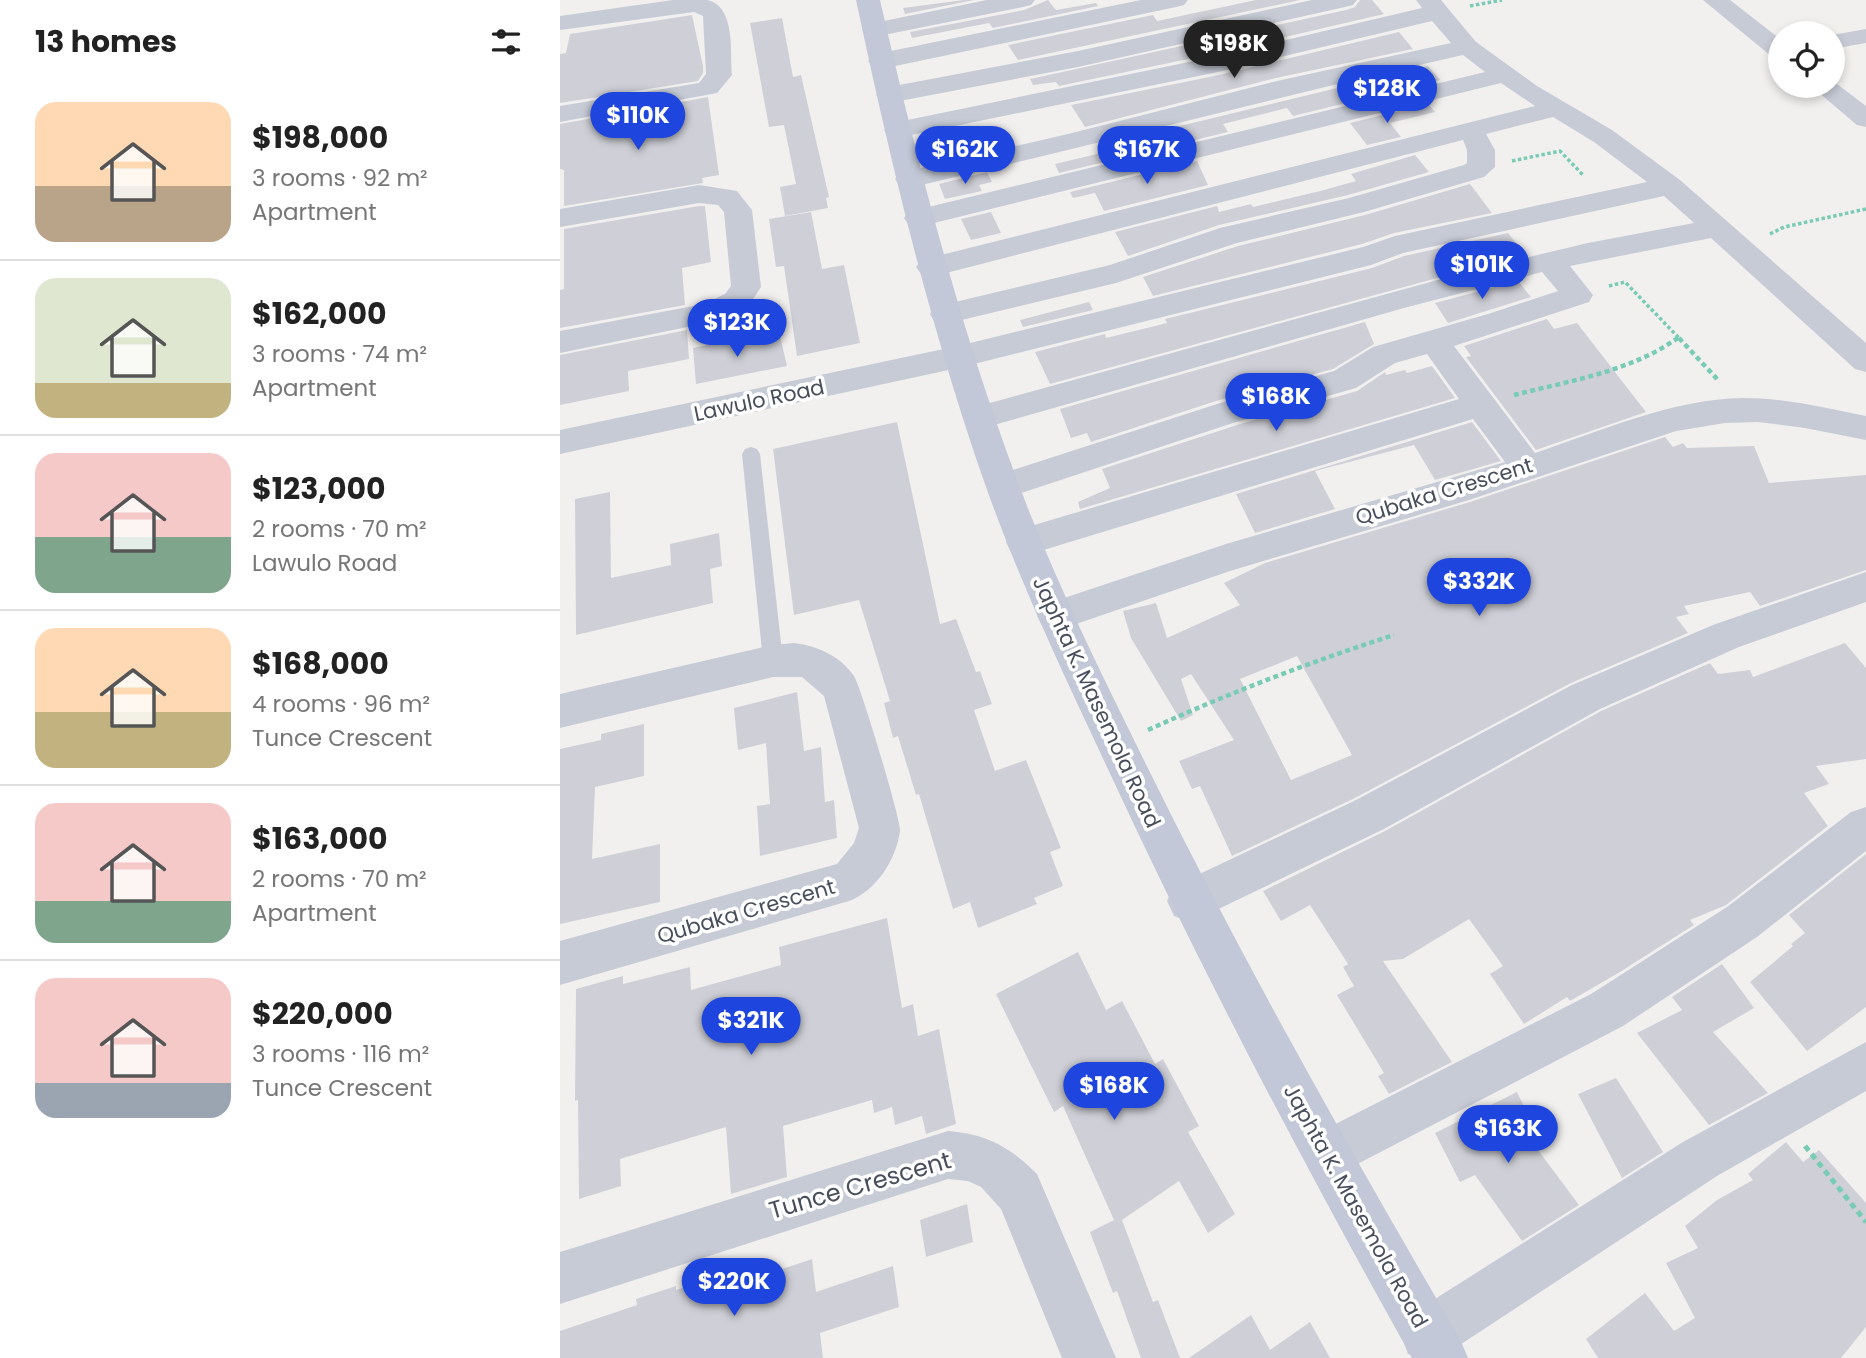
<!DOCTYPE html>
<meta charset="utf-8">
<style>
:root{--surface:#fff;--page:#f6f6f6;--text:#222;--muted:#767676;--line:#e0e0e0;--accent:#1e45dd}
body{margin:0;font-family:Poppins,sans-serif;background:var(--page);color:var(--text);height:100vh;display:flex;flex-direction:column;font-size:26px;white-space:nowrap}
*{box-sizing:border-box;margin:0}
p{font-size:23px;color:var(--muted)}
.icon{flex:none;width:38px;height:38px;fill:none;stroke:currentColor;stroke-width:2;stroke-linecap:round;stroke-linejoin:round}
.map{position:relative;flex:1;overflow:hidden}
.side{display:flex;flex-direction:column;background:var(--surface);width:560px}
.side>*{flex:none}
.tools{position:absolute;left:1208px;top:21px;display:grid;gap:14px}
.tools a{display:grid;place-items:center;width:77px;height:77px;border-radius:50%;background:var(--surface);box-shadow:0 4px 10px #0003;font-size:35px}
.price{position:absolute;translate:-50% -60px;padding:0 16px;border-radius:24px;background:var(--accent);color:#fff;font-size:23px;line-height:46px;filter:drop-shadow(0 2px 4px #0008)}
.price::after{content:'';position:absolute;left:50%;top:42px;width:21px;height:16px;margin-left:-10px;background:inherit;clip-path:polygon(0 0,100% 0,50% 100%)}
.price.on{background:#222;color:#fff}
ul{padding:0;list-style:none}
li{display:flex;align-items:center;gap:21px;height:175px;padding:0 35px}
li+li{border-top:2px solid var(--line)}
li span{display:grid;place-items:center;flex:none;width:196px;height:140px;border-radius:21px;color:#555}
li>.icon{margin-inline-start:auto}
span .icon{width:84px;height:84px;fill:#fffc;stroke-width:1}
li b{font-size:30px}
h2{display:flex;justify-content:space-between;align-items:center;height:84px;padding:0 35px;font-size:30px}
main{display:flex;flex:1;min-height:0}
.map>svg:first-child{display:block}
</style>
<main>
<section class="side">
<h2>13 homes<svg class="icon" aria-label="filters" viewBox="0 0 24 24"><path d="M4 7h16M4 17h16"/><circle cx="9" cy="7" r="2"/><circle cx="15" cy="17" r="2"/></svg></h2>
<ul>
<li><span style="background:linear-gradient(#ffd9b3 60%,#b9a48a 0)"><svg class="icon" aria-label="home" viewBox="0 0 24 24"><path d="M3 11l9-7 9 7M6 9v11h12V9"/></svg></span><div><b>$198,000</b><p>3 rooms · 92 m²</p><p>Apartment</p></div></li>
<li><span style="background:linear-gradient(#dfe7d0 75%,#c2b280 0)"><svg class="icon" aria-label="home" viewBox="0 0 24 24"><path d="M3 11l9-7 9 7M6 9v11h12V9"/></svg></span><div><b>$162,000</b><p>3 rooms · 74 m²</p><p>Apartment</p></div></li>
<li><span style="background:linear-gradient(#f6c9c9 60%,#7fa58c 0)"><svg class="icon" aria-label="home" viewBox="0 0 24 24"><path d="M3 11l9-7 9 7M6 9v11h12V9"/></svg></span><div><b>$123,000</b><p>2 rooms · 70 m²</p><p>Lawulo Road</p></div></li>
<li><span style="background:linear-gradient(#ffd9b3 60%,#c2b280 0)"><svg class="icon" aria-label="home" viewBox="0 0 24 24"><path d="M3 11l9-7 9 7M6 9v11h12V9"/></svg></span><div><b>$168,000</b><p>4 rooms · 96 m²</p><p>Tunce Crescent</p></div></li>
<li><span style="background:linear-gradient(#f6c9c9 70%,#7fa58c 0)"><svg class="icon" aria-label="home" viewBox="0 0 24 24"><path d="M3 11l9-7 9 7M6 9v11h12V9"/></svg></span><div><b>$163,000</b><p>2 rooms · 70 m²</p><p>Apartment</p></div></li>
<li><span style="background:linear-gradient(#f6c9c9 75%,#9aa5b1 0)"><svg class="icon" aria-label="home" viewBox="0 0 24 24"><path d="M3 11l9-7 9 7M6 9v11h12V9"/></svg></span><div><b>$220,000</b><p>3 rooms · 116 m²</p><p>Tunce Crescent</p></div></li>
</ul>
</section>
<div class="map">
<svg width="1306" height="1358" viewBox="0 0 1306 1358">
<rect width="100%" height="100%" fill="#f2f0ef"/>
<g fill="#cfd0d7" fill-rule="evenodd">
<path d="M404 0H414L345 14 343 8Z"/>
<path d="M488 0 496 10 536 3 538 6 433 28 429 23 352 38 350 32 464 10Z"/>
<path d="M696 0H740L458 60 448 45 593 15 597 21Z"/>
<path d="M800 0H812L824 14 657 53 499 86 496 82 473 85 470 79 786 10 795 7Z"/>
<path d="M132 15 143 66V73L138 81 0 103V54L6 53 10 34Z"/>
<path d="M222 18 233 77 241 75 269 197 266 198 268 208 225 216 220 187 236 184 224 125 209 127 190 23Z"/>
<path d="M839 32 853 49 716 78 525 127 511 105 659 75Z"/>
<path d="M868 66 880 80 733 116 727 108 663 124 668 132 499 173 495 164 541 153 537 146Z"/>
<path d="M148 97 159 175 142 178 143 183 4 206V170L0 169V124Z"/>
<path d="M868 104 875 112 830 123 841 137 807 145 790 123Z"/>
<path d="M406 127 418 152 373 163 372 133Z"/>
<path d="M855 155 869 172 788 195 659 225 568 256 555 232 657 206 659 212 691 204 693 207 764 190 796 181 791 174Z"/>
<path d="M637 161 648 185 544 211 535 193 513 198 510 192Z"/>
<path d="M427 172 432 182 419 185 422 191 385 199 379 184Z"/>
<path d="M910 184 932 213 834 233 802 244 593 296 583 277 678 246 805 215Z"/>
<path d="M139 206H145L151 262 122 268 125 305 0 328V290L4 289V229Z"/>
<path d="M251 212 262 269 284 265 300 343 237 356 224 266 216 267 209 219Z"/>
<path d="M431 212 441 233 411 240 401 219Z"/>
<path d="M948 233 959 247 937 252 943 260 490 384 475 352 545 334 546 338 607 323 605 319 812 268 844 256Z"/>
<path d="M958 281 971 297 888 323 875 303Z"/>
<path d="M529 302 533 310 463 327 460 320Z"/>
<path d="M987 319 994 329 1017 323 1086 412 976 450 906 357 911 356 904 346Z"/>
<path d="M805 322 814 344 773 369 656 401 531 442 527 433 511 438 500 409Z"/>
<path d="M127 330 129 359 68 371 69 391 0 405V355Z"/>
<path d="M220 336 227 366 136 384 133 348 171 340 172 346Z"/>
<path d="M872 366 895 398 520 509 518 502 550 488 542 469 677 425 797 391 825 372 826 375 845 370 847 373Z"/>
<path d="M337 422 380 624 396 619 416 672 420 671 432 704 414 710 435 771 466 760 501 848 490 852 503 886 474 898 477 904 418 928 410 902 393 909 359 794 356 795 338 736 333 738 324 703 330 701 299 600 234 615 213 449Z"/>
<path d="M912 422 941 461 875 480 854 445 755 471 775 509 695 533 676 494Z"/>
<path d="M1105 437 1113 447 1123 443 1127 448 1194 446 1209 483 1306 475V570L1200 606 1190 592 1124 606 1129 614 1116 617 1128 633 1011 683 793 799 672 856 640 786 632 789 619 761 674 740 631 674 621 679 633 715 621 721 571 638 563 611 596 603 607 638 680 605 664 583 705 563 910 502ZM737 656 792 755 731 780 680 679Z"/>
<path d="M50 492 51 578 111 565 110 544 159 533 162 566 150 569 153 603 16 635 15 499Z"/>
<path d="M1285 643 1306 668V759L1256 766 1269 784 1244 793 1268 826 1166 905 1130 920 1134 925 1060 972 1010 1001 1007 997 964 1024 930 974 943 966 909 919 843 959 823 961 892 1062 829 1094 818 1076 824 1073 777 995 794 986 783 967 788 964 750 905 721 921 703 891 825 831 1041 711 1150 663 1158 674 1190 670 1193 677Z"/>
<path d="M237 692 244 751 261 747 265 802 274 800 277 838 200 856 197 806 210 804 206 743 178 750 174 708Z"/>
<path d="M84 724V776L35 787 32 859 100 844V902L0 924V749L41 740V734Z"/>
<path d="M1306 854V1007L1247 1051 1190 982 1233 946 1231 944 1245 933 1229 915Z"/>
<path d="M327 918 342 1008 353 1004 358 1036 379 1029 396 1124 366 1134 362 1116 335 1125 332 1107 314 1113 312 1100 223 1126 227 1177 171 1194 166 1127 60 1159 61 1186 19 1199 18 1100 15 1101 16 989 63 976V984L130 967 131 990 221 965 219 947Z"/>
<path d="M518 952 546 1010 562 1001 595 1064 603 1059 639 1126 628 1132 675 1214 648 1233 619 1181 562 1220 593 1302 598 1300 620 1358H581L557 1291 553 1293 530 1232 554 1220 503 1106 494 1112 436 994Z"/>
<path d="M1162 964 1194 1008 1153 1032 1208 1093 1149 1125 1077 1033 1122 1010 1112 997Z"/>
<path d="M1056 1078 1103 1152 1062 1178 1018 1094Z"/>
<path d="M957 1092 979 1137 972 1142 1019 1205 962 1241 915 1175 900 1182 875 1133Z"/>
<path d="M1226 1142 1243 1162 1259 1150 1306 1203V1327L1281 1358H1038L1026 1339 1085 1293 1114 1331 1135 1318 1106 1263 1138 1248 1125 1226 1157 1200 1193 1180 1188 1174Z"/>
<path d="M407 1204 413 1242 366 1257 360 1220Z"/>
<path d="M252 1259 256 1292 333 1266 339 1307 260 1333 263 1358H0V1331L77 1305 76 1299 116 1286V1290L174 1271 175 1285Z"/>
<path d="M691 1315 710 1350 750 1322 770 1358H629Z"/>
</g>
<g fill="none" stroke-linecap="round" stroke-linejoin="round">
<g stroke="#78cbb5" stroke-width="3.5" stroke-dasharray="3.5 2.5" stroke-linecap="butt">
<path d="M910 6 942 0"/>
<path d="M952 161 1000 151 1023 175"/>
<path d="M1210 234 1224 227 1306 209"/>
<path d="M1049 286 1065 282 1119 338 1117 339"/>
</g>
<g stroke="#78cbb5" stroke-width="4.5" stroke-dasharray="5 3.5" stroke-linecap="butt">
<path d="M1119 338 1158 380"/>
<path d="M954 395C1009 381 1073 371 1119 337"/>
<path d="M588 730C669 693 750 662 834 635"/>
</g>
<path stroke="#78cbb5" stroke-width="5" stroke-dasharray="6 4.5" stroke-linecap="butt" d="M1245 1146 1306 1222"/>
<path fill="#c6cbd6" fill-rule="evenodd" d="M191 447 197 449 200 454 223 661 220 667 213 670 206 667 203 661 182 454 185 449Z"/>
<g fill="#c6cbd6" fill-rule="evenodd">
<path d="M113 0C124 0 137 0 147 0 176 6 170 52 172 75L157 93 0 122V106L139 83 146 74 143 16 134 12 0 30V16Z"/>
<path d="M427 0H475L471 5 463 7 314 37 305 35 302 30 305 25 314 23Z"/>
<path d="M581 0H628L624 5 616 7 321 69 312 66 308 61 312 56 321 53Z"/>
<path d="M752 0H797L793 5 785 7 518 67 329 103 320 100 316 95 320 90 329 87 518 51Z"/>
<path d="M856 0H881L916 42 977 86 1052 130 1120 180 1306 343V372L1295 369 1151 238 1010 266 1033 295 1029 302 894 346 975 453C1041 431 1112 399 1183 398 1225 398 1265 408 1306 416V440L1245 428 1198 422 1165 423 1116 431 909 500 670 571 496 631 483 627 477 616 483 605 666 544 945 462 913 419 464 556 451 552 446 542 451 532 464 528 899 399 867 354 835 363 796 388 676 422 443 499 431 495 426 486 431 477 657 404 774 371 813 347 928 314 998 291 982 272 844 308 420 429 408 425 404 417 408 409 914 270 1028 243 1134 223 1104 196 843 253 811 265 398 368 0 454V430L398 346 803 247 835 236 1087 182 1034 142 993 117 926 134 935 150V167L924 177 804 212 677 243 556 283 385 324 374 321 370 314 374 307 550 265 660 228 789 198 904 165 907 163V150L903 140 371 277 361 274 356 267 361 260 975 106 941 83 358 227 348 224 344 218 348 212 925 72 903 55C717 97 534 145 349 188L339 185 335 179 339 173 508 134 717 81 891 43 872 21 658 72 337 138 328 136 324 130 328 124 658 56 862 8Z"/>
<path d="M1143 0H1170L1220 39V58L1211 56Z"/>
<path d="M1306 29V43L1272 49V35Z"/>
<path d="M1273 81 1306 106V127L1297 125 1251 86H1272Z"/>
<path d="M139 185 177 191 192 210 201 287 187 308 162 320 0 353V331L144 304 165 294 171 286 164 212 158 205 139 203 0 227V209Z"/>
<path d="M1306 572V602L1179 647 1040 709 824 829 644 916 629 922 614 916 607 901 614 886 794 801 1012 685 1153 625Z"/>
<path d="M234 643C258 646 280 656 294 676 301 687 341 820 340 831 336 860 316 891 289 901L0 985V941L277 864 294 843 299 828 264 696 242 677H213L0 728V694L213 645Z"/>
<path d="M1306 807V851L1197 937 1063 1026 784 1171 767 1178 750 1171 743 1154 750 1137 1031 994 1167 907 1291 812Z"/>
<path d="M1306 1042V1091L1157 1176 886 1354C872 1358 862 1358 848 1354L841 1335 848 1316 1123 1142Z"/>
<path d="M388 1131C427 1134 450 1147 477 1174L556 1358H502L441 1209 421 1187 408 1181 388 1179 0 1304V1252Z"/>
</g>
<path fill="#c2c8d7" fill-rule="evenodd" d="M296 0H320C360 174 405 349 471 516 502 593 539 669 576 744 675 947 786 1144 900 1339L908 1358H852C741 1159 635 959 540 752 499 665 458 577 426 487 370 328 331 164 296 0Z"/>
</g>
<g text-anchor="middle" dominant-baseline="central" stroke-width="7" stroke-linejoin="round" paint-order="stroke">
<g font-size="21" fill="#484e5c" stroke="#fff">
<text transform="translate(199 400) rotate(-12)">Lawulo Road</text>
<text transform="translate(884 491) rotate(-17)">Qubaka Crescent</text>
<text transform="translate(537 702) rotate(65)">Japhta K. Masemola Road</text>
<text transform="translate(186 911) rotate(-16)">Qubaka Crescent</text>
<text transform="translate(796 1206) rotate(61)">Japhta K. Masemola Road</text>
</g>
<g font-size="24" fill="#484e5c" stroke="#fff">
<text transform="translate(300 1185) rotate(-16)">Tunce Crescent</text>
</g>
</g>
</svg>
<div class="tools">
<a><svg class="icon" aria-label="locate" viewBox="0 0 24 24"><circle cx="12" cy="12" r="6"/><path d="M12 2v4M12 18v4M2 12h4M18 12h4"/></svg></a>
</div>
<b class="price on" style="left:674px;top:80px">$198K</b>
<b class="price" style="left:827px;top:125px">$128K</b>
<b class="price" style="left:78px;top:152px">$110K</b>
<b class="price" style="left:405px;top:186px">$162K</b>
<b class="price" style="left:587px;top:186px">$167K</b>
<b class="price" style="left:922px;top:301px">$101K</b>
<b class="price" style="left:177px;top:359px">$123K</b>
<b class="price" style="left:716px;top:433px">$168K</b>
<b class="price" style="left:919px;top:618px">$332K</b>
<b class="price" style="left:191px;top:1057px">$321K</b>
<b class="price" style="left:554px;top:1122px">$168K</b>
<b class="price" style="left:948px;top:1165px">$163K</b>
<b class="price" style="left:174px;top:1318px">$220K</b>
</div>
</main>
